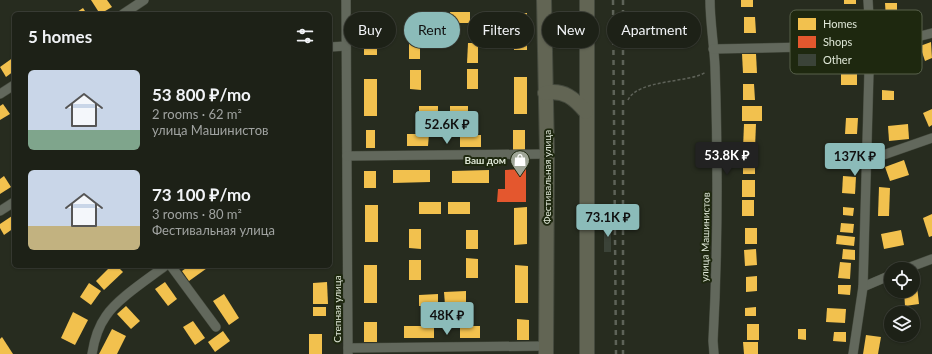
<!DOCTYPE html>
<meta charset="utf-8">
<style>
:root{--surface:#1d2117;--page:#252920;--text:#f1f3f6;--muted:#a0a3a1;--line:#3b3e36;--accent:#8bbbb9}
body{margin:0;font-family:Lato,sans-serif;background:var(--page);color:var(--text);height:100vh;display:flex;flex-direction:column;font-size:15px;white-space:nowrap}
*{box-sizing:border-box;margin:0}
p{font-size:13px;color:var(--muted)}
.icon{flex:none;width:22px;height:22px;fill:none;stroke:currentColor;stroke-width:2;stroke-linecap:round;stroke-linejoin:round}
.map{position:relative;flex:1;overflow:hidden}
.panel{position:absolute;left:12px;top:12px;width:320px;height:256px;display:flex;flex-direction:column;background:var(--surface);border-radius:6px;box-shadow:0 1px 3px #0004,0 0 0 1px var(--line)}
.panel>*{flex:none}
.guide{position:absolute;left:344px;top:12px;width:380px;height:36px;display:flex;gap:8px}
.controls{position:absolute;left:884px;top:262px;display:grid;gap:8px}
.controls a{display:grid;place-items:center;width:36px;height:36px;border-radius:50%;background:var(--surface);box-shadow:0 1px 3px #0004,0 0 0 1px var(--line);font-size:20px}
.price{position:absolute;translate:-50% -34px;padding:0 9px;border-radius:4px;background:var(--accent);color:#111;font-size:13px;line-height:26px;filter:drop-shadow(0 1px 2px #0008)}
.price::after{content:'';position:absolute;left:50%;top:24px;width:12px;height:9px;margin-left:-6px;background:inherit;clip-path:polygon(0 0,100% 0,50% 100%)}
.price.on{background:#222;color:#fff}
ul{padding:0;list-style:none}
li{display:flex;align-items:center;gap:12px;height:100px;padding:0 16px}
li span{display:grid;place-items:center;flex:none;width:112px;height:80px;border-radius:6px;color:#555}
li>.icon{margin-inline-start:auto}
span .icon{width:48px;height:48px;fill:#fffc;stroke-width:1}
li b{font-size:17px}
h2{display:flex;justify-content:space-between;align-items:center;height:48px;padding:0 16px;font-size:17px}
.tag{padding:0 14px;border-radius:18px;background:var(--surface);box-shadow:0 1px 3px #0004,0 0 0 1px var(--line);font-size:14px;line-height:36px}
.tag.on{background:var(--accent);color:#111}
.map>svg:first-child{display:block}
</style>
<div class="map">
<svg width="932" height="354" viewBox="0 0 932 354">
<rect width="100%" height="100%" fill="#272c1f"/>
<g fill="#f2c14e">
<path d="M91 0H107L112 7 100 14Z"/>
<rect x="741" y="0" width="12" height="7"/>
<rect x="844" y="0" width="12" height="4"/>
<path d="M885 3H897V18L886 19Z"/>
<path d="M83 8 87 14H74Z"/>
<rect x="419" y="12" width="20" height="11"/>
<rect x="450" y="12" width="20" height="11"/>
<rect x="514" y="13" width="13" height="37"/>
<path d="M744 17H755L756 33H744Z"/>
<rect x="364" y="18" width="13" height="37"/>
<rect x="409" y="39" width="11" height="20"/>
<path d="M931 42 932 58 925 61 920 46Z"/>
<path d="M468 43H478V63H467Z"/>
<path d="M742 54H756L757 73H743Z"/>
<path d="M14 57V71L6 77 0 67Z"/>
<rect x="467" y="69" width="11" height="20"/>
<path d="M410 70H421V90L410 89Z"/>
<rect x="841" y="73" width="16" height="12"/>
<rect x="514" y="77" width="13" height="37"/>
<rect x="364" y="79" width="13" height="37"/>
<path d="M743 84H754L755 100H743Z"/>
<path d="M882 90 894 91V100H882Z"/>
<path d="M3 104 10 114 0 120V106Z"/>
<rect x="419" y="106" width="19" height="10"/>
<rect x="450" y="106" width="18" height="9"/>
<rect x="742" y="106" width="20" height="15"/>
<path d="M932 109V125L929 127 923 113Z"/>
<path d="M846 118H858L857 134H845Z"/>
<path d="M744 124H756L755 148H743Z"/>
<path d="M908 124 909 139 889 141 888 126Z"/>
<rect x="366" y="130" width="9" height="18"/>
<rect x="513" y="130" width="12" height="22"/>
<path d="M407 134H429L428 146H407Z"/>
<rect x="460" y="135" width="21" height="12"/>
<rect x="743" y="153" width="12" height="21"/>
<path d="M904 160 909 175 890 181 885 167Z"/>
<path d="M393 170H430V182L393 183Z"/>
<path d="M489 170V183H452V171Z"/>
<rect x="364" y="171" width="12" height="17"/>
<path d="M4 176 11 187 0 194V179Z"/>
<path d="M843 176 856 177 855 194 842 193Z"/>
<rect x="742" y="180" width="13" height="17"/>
<path d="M879 187 890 188 889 216H878Z"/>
<rect x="742" y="200" width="12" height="16"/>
<rect x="419" y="202" width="22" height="12"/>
<rect x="448" y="202" width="22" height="12"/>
<rect x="365" y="205" width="13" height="37"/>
<path d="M527 207V244L514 245V208Z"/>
<path d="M843 207 854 208 853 216 843 215Z"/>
<path d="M932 214V236L929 237 923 218Z"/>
<path d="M12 216 14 219V228L4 235 0 228V224Z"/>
<path d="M841 223 854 224 853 233 840 232Z"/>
<rect x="745" y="228" width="12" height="16"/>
<path d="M409 229H421V249L409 248Z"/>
<rect x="466" y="230" width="12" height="19"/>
<path d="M901 230 904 245 884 249 881 234Z"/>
<path d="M837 235 855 237 854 246 836 244Z"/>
<path d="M756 249 757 265 745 266 744 250Z"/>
<path d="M843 249 855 250V260L842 259Z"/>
<path d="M466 258 478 259V278H466Z"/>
<rect x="409" y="260" width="12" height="20"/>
<path d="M840 262 851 263 850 279 838 278Z"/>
<rect x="364" y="265" width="13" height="38"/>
<path d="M515 265 528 266V303H515Z"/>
<path d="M111 266H117L123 272 104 290 96 281Z"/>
<path d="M189 266H210L189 281 182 271Z"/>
<path d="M757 276V291L746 292V277Z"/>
<path d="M165 282 177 299 168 306 155 289Z"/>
<path d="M327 282 328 304H313V283Z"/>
<path d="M89 283 101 291 91 305 80 297Z"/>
<path d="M838 285H851L850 295 838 294Z"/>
<path d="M913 286H917L919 304 905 306 904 291H913Z"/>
<path d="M466 291V304L445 305 444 292Z"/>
<path d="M224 294 239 318 229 325 213 301Z"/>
<path d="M438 294V306H419V295Z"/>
<path d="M126 306 140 321 131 329 117 314Z"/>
<rect x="313" y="307" width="13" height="9"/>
<path d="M756 307V316H745V308Z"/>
<path d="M827 308 846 309 845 323 826 322Z"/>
<path d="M73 312 88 320 75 345 61 338Z"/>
<path d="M517 319 529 320V340H517Z"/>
<path d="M193 321 205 338 195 345 183 327Z"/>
<rect x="364" y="322" width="13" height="20"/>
<rect x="747" y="324" width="12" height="16"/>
<rect x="404" y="326" width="30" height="12"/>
<rect x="460" y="326" width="20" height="12"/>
<path d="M112 329 126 336 117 354H99Z"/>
<path d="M798 329H806V340L798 339Z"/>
<path d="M223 331 230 341 215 352 208 342Z"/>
<path d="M834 332H846V342L833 341Z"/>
<rect x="309" y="334" width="13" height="20"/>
<path d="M866 335 881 337 878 354H863Z"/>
<path d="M2 337 13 354H0V339Z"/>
<path d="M743 342H758V354H744Z"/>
</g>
<path fill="#e4572e" d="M526 169V202H497L498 189H505V170Z"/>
<rect fill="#3b4338" x="604" y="224" width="7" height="28"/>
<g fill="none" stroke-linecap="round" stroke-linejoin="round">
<defs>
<g id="street">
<path d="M346 0 348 354"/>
<path d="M710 0C710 22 714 44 715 67 718 158 718 250 713 341L714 354"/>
<path d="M123 14 144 0"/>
<path d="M330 47 346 46"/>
<path d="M713 49 851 46 859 43 870 35 878 34 909 39 932 33"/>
<path d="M0 94 14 85"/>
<path d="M347 156 547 154"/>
<path d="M866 161 932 138"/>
<path d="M0 211 14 202"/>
<path d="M171 266 216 327"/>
<path d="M905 269 932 259"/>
<path d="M863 287 891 275"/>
<path d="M348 348 546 346"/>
<path d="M92 354C94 341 98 327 106 316 117 299 148 279 165 266"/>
<path d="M853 354 863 287 870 35 868 0"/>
</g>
<g id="primary">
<path d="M544 0 547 154 546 354"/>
<path d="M587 0V354"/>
<path d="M545 93C564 89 575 99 586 112"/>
</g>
</defs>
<use href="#street" stroke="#454a3e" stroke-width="10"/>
<use href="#primary" stroke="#454a3e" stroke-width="16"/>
<path stroke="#5e6258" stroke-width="1.5" stroke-dasharray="3 2" stroke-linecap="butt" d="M628 100C638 79 690 83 706 72"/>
<use href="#street" stroke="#62685c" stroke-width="9"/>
<use href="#primary" stroke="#626554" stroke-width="14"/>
<g stroke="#5e6358" stroke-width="2.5" stroke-dasharray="5 5" stroke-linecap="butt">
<path d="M613 0 616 354"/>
<path d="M623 0V354"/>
</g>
</g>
<defs>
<symbol id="shop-pin" viewBox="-11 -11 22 30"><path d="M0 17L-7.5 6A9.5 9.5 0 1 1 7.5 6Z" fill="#9fa697" stroke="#1e280f"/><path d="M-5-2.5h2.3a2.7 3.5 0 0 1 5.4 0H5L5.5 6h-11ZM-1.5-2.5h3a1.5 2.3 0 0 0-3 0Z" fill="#fff"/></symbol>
</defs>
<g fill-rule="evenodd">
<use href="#shop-pin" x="509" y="149" width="22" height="30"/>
</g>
<g text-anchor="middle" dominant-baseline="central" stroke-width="4" stroke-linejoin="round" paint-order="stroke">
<g font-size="10" font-weight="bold" fill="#dfe7d7" stroke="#1e280f" text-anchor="end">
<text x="506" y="160">Ваш дом</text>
</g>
<g font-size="10" fill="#dfe7d7" stroke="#1e280f">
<text transform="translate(547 177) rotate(-90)">Фестивальная улица</text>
<text transform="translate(705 237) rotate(-89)">улица Машинистов</text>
<text transform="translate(337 309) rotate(-90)">Степная улица</text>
</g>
</g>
<rect x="790" y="10" width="132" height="64" rx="6" fill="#1e280f" stroke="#58614b" stroke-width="1"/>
<rect x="798" y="18" width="18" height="12" fill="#f2c14e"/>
<rect x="798" y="36" width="18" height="12" fill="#e4572e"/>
<rect x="798" y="54" width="18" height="12" fill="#3b4338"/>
<g font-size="11" fill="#dfe7d7">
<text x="823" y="28">Homes</text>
<text x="823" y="46">Shops</text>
<text x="823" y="64">Other</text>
</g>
</svg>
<div class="controls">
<a><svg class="icon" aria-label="locate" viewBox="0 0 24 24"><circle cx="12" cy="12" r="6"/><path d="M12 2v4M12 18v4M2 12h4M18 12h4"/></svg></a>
<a><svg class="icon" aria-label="layers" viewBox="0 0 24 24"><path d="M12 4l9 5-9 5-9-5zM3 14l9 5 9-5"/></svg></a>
</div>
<b class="price" style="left:447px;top:145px">52.6K ₽</b>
<b class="price on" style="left:727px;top:176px">53.8K ₽</b>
<b class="price" style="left:855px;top:177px">137K ₽</b>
<b class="price" style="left:608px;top:238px">73.1K ₽</b>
<b class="price" style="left:447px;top:336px">48K ₽</b>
<div class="guide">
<a class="tag">Buy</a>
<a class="tag on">Rent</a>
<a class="tag">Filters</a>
<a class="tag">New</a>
<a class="tag">Apartment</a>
</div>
<section class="panel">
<h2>5 homes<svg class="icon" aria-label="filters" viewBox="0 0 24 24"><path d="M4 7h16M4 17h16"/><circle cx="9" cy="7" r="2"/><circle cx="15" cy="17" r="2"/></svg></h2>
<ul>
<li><span style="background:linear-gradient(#c9d6e8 75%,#7fa58c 0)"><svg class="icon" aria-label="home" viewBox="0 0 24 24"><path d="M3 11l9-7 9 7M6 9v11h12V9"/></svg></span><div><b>53 800 ₽/mo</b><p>2 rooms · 62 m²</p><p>улица Машинистов</p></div></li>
<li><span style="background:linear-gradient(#c9d6e8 70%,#c2b280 0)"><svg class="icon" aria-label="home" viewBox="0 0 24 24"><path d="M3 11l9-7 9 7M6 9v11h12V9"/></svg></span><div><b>73 100 ₽/mo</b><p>3 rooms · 80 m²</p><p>Фестивальная улица</p></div></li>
</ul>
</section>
</div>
